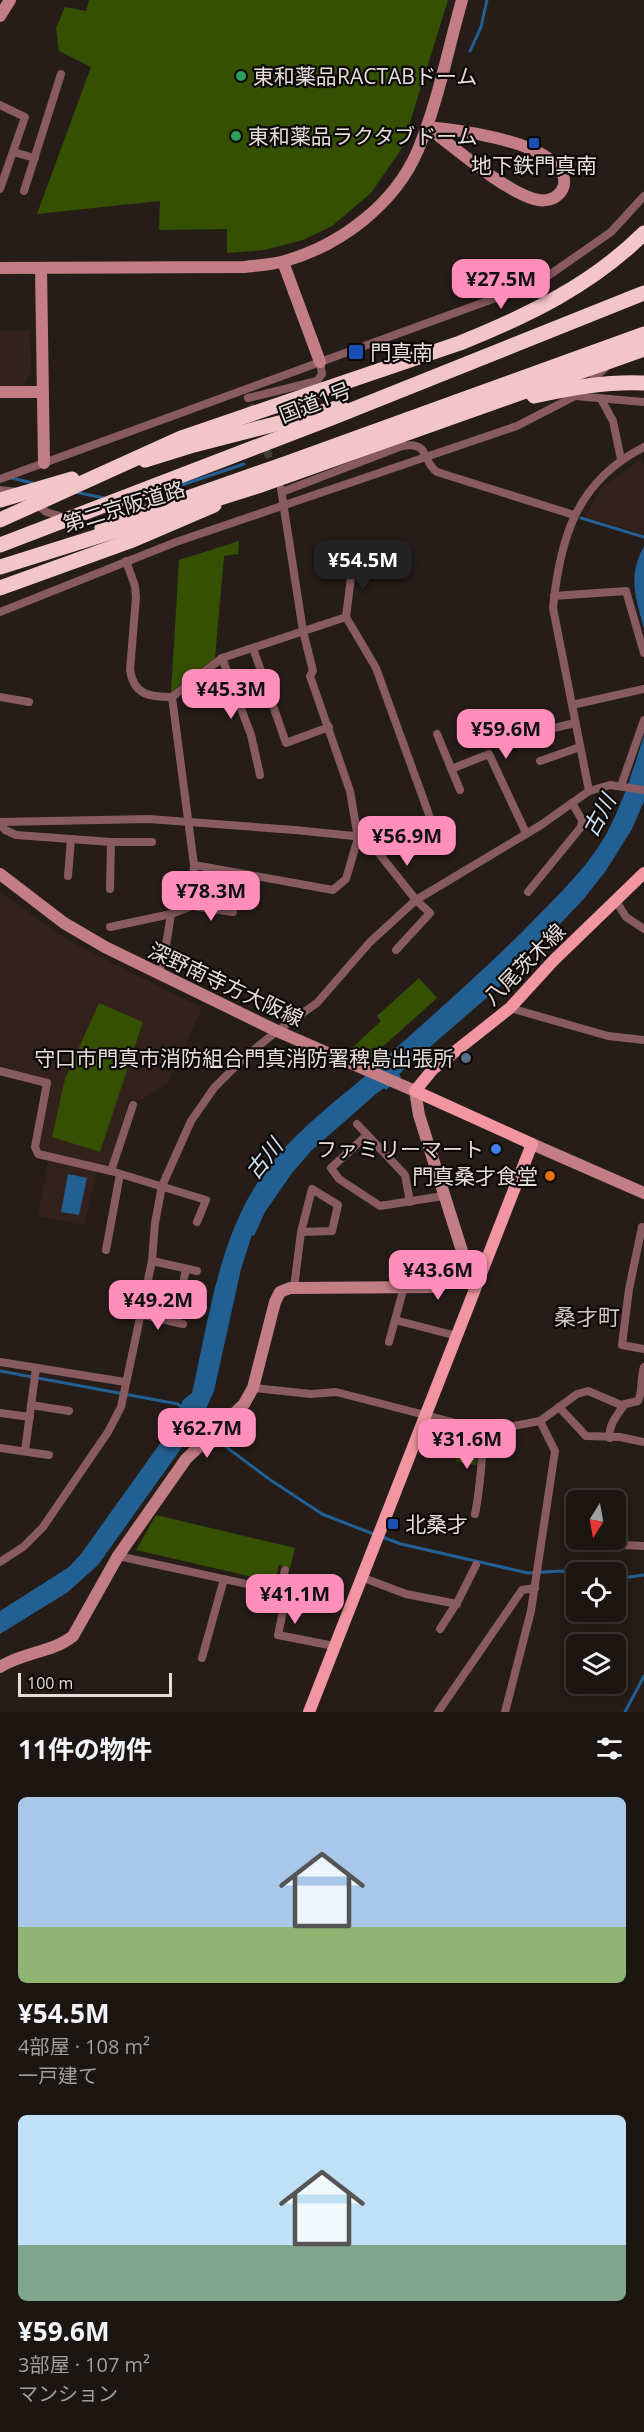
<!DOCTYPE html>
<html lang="ja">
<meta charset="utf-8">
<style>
:root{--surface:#1c1613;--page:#292321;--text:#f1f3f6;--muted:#a09fa0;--line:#3a3533;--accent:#ff8eba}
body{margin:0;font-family:"Open Sans","Noto Sans JP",sans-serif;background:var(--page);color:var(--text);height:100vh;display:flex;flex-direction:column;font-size:22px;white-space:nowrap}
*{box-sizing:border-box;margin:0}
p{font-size:20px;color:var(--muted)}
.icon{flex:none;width:33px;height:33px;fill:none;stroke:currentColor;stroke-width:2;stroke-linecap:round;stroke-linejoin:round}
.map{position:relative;height:1712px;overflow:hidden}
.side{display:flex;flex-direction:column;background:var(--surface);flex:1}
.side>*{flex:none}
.needle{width:39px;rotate:191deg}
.tools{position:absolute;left:566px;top:1490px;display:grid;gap:12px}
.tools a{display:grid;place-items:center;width:60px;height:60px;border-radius:9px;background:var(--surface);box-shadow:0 3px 15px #0003,0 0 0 2px var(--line);font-size:30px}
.scale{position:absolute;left:18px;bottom:15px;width:154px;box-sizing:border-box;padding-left:6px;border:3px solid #e4ddda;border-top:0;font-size:16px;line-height:21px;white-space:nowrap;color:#e4ddda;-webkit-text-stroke:4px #0c0807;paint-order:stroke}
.price{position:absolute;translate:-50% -51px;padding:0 14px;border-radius:12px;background:var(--accent);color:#111;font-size:20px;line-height:39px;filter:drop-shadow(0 2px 3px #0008)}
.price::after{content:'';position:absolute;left:50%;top:36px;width:18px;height:14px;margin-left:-9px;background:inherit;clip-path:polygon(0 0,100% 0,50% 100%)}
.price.current{background:#222;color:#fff}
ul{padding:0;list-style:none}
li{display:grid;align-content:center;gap:12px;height:318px;padding:0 18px}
li span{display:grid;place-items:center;height:186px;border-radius:9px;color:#555}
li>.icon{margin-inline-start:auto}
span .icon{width:108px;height:108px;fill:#fffc;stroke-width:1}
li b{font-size:26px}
h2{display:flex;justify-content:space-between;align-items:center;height:72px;padding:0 18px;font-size:26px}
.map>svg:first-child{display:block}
</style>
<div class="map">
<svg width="644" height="1712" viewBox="0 0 644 1712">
<rect width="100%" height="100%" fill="#261d19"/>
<g fill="#32221b">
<path d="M30 330 31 373 23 385H0V331Z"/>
<path d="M641 460 644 465V534L585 517 602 487Z"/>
<path d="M0 892 71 942 202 1008 168 1083 138 1102 129 1099 109 1166 99 1165 84 1225 38 1216 48 1161 39 1145 50 1081 0 1065Z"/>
</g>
<g fill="#355000">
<path d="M89 0H448L402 148 371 193 332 226 303 240 264 250 227 253V229L159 230 160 201 37 214 91 67 59 51 56 28 65 7 86 11Z"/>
<path d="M239 541 238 554 224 556 215 658 171 692 179 560Z"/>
<path d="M419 978 437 998 369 1059 350 1050 381 1021 377 1016Z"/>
<path d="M99 1003 143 1022 100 1152 52 1137 65 1079Z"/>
<path d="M463 1431 482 1435 476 1465 456 1462Z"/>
<path d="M156 1515 295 1548 290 1568 279 1565 275 1582 136 1550Z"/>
</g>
<g fill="#225f92">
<path d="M644 546V629C636 597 627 577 644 546Z"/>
<path d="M644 735V801L632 829 605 872 582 901 499 987 399 1074 401 1077 386 1090 384 1088 376 1094 312 1150 292 1173 265 1212 254 1236 252 1235 241 1269 214 1391 200 1422 98 1565 68 1592 0 1634V1611L69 1567 81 1554 176 1421 183 1400 192 1393C208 1323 218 1243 258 1182 285 1140 326 1109 364 1077 419 1027 475 979 528 926 557 896 589 867 609 829 624 799 634 768 644 735Z"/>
<path d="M68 1174 87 1178 79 1215 61 1212Z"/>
</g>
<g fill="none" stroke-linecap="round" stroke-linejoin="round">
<g stroke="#225f92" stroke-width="3">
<path d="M470 51 481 27 487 0"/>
<path d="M11 478 33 483"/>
<path d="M75 492 104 498"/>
<path d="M137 500 244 464"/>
<path d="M581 518 644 537"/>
<path d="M0 1371 178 1404 182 1408"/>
<path d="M197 1424 208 1433"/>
<path d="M213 1437 269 1479 322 1514 376 1535"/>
<path d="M382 1537 401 1544 528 1573 562 1571 576 1574"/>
<path d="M615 1579 644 1575"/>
<path d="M625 1712 644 1676"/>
</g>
<path stroke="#423a36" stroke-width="8" stroke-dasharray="8 4" stroke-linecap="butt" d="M250 405 274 470"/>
<g stroke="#875b60" stroke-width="8">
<path d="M0 105 25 117 0 189"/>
<path d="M13 152 35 158"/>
<path d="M24 191 61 74"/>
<path d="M575 396 644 402"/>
<path d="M248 398 317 381 322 374 320 362"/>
<path d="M601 399 613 421 621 459"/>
<path d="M0 479 512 292 545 278 611 232 644 196"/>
<path d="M0 490 17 492"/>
<path d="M282 492 402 446C431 441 421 461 437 472L574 515"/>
<path d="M36 503 46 512 63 517"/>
<path d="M126 561 135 586 136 597 130 670C134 695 149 697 172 697"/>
<path d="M554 596 626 591 644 653"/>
<path d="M0 612 176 542 517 426 575 396 606 367"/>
<path d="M346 617 353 561"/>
<path d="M253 648 286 743 329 727"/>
<path d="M222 658 251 735 260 775"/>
<path d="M0 697 29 702"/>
<path d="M572 705 644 689"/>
<path d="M437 734 460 790"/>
<path d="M507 739 575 723"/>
<path d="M540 761 580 747"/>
<path d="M451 769 489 754 526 833"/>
<path d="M621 786 644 720"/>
<path d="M589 791 553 608C560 537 577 481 644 447"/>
<path d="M0 822 149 819 295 830 354 836 377 851 416 900 430 913 396 950"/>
<path d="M0 824 5 830 16 835 111 842H152"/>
<path d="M194 865 333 890 346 879 358 838 350 791 310 676 313 671 303 631 281 489"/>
<path d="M68 876 71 839"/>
<path d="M110 889 111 842"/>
<path d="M528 892 581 827 582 820 572 803"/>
<path d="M616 901 626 917 644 929"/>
<path d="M192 906 233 912"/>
<path d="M110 927 171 914"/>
<path d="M158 975 164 958 171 914 192 906 194 865 172 697 222 658 346 617 376 668 432 823 377 851"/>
<path d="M510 1008 608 1036 644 1040"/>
<path d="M0 1071 47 1083 35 1147 38 1154 111 1171 206 1200 197 1222"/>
<path d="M357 1124 405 1175 410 1202"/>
<path d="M367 1135 331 1168 339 1179 380 1206 443 1196"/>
<path d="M111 1171 133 1105"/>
<path d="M642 1227 629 1289 622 1345 644 1349"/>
<path d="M106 1250 120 1174"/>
<path d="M152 1261 197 1271"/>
<path d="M294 1288 301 1232 312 1189 338 1205 332 1231 301 1232"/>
<path d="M140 1314 183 1324"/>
<path d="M395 1320 457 1336"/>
<path d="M175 1322 186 1269"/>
<path d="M389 1342 404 1287"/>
<path d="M0 1362 125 1382"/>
<path d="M253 1388 311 1394 336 1392 487 1431 540 1421 577 1394 588 1391 621 1405 638 1401C643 1391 640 1379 644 1367"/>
<path d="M31 1405 69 1411"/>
<path d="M559 1407 586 1436 620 1437 644 1442"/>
<path d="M0 1413 30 1417"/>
<path d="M610 1438C608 1425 617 1416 624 1405"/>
<path d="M0 1448 49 1455"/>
<path d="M25 1451 36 1368"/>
<path d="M475 1514C481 1486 481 1458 485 1430"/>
<path d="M623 1545 644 1546"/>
<path d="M118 1556 279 1591 285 1570"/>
<path d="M0 1562 23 1547 43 1527 108 1432 121 1407 152 1261 155 1223 162 1186 191 1121 214 1088 245 1057 277 1031 317 1003 370 942 416 900 541 825 589 791 610 785 644 790"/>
<path d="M361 1577 406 1594 457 1604"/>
<path d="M279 1591 285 1602 278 1635 334 1646"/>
<path d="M440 1629 458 1601 476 1565"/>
<path d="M202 1658 224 1579"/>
<path d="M438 1712 522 1590 535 1588"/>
<path d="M505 1712 531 1611 555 1451 540 1421"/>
</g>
<g stroke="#c27d85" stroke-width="12">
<path d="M0 16 10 0"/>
<path d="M427 127C460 130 534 140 557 166 575 185 556 206 534 199 503 190 454 147 427 127Z"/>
<path d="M283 262 320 362"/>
<path d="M0 268 244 267C258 265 272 265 285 261 341 245 395 204 418 150 438 102 448 49 462 0"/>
<path d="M41 268 44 463"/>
<path d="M0 392H41"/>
<path d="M0 874 64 923 105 947 277 1031 415 1091 419 1115 462 1251V1264L455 1275 433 1287 290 1288 280 1292 275 1302 253 1388 244 1404 186 1459 118 1556 73 1636C52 1653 22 1652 0 1667"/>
<path d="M532 1144 644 1193"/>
</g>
<path stroke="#f196a1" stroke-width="12" d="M309 1712 532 1144 415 1091 433 1069 510 1008 553 961 644 873"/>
<g stroke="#f2c5c9" stroke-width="15">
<path d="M145 460 190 446 341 407"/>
<path d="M102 528 290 462 644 334"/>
<path d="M0 545 334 417 644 293"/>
<path d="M0 588 130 541 214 505"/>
</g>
<g stroke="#f2c5c9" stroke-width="15">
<path d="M534 396C570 388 607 381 644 383"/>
<path d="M0 500 72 479"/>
<path d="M0 520 181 438 460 343C527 316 592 285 644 233"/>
<path d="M0 567 261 485 644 349"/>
</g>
</g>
<g fill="#2e9e5b" stroke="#0c0807" stroke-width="2">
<circle cx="241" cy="76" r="6"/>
<circle cx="236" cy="136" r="6"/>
</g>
<g fill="#1a4fb4" stroke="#0c0807" stroke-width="2">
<rect x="528" y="137" width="12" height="12" rx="3"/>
<rect x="348" y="344" width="16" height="16" rx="3"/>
<rect x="387" y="1518" width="12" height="12" rx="3"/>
</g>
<circle fill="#5c6f8a" stroke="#0c0807" stroke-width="2" cx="466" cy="1058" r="6"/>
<circle fill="#3f7fe0" stroke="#0c0807" stroke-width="2" cx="496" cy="1149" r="6"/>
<circle fill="#e8710a" stroke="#0c0807" stroke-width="2" cx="550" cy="1176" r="6"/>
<g text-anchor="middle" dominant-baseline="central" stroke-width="4.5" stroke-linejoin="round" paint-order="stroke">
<g font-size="21" fill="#e4ddda" stroke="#0c0807" text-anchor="start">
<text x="253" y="76">東和薬品RACTABドーム</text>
<text x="248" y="136">東和薬品ラクタブドーム</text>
<text x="534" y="165" text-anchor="middle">地下鉄門真南</text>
<text x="370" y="352">門真南</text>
<text x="454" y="1058" text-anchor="end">守口市門真市消防組合門真消防署稗島出張所</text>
<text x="484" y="1149" text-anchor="end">ファミリーマート</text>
<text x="538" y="1176" text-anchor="end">門真桑才食堂</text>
<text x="405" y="1524">北桑才</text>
</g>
<g font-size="21" fill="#e4ddda" stroke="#0c0807">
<text transform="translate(315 402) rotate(-21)">国道1号</text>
<text transform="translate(124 506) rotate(-17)">第二京阪道路</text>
<text transform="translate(524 964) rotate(-45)">八尾茨木線</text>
<text transform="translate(226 984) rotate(25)">深野南寺方大阪線</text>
</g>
<g font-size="22" font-style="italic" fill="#cee1f3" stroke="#0c0807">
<text transform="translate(598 815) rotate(-61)">古川</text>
<text transform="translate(263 1158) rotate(-51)">古川</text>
</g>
<g font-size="22" fill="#d3c5c0" stroke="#0c0807">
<text x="587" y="1316">桑才町</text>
</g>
</g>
</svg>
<div class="tools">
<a><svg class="needle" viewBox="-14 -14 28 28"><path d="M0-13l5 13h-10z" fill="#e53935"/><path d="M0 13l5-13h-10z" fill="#a09fa0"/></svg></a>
<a><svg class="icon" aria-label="locate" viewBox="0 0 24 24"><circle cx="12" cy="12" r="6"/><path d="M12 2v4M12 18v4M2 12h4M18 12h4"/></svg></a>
<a><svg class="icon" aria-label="layers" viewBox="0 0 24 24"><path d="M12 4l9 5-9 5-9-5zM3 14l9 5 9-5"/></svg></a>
</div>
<div class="scale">100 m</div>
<b class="price" style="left:501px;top:310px">¥27.5M</b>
<b class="price current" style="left:363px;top:591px">¥54.5M</b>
<b class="price" style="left:231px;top:720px">¥45.3M</b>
<b class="price" style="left:506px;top:760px">¥59.6M</b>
<b class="price" style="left:407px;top:867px">¥56.9M</b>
<b class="price" style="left:211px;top:922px">¥78.3M</b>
<b class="price" style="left:438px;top:1301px">¥43.6M</b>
<b class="price" style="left:158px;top:1331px">¥49.2M</b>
<b class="price" style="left:207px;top:1459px">¥62.7M</b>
<b class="price" style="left:467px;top:1470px">¥31.6M</b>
<b class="price" style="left:295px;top:1625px">¥41.1M</b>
</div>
<section class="side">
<h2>11件の物件<svg class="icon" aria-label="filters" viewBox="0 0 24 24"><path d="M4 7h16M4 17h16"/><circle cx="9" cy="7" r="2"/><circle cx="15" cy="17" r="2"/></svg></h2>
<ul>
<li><span style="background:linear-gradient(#a9c7e8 70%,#8fb573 0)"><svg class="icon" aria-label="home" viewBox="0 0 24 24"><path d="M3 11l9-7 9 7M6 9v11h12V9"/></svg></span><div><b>¥54.5M</b><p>4部屋 · 108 m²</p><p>一戸建て</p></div></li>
<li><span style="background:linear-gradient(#bfe0f5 70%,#7fa58c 0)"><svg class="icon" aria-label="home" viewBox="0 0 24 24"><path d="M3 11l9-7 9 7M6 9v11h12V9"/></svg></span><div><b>¥59.6M</b><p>3部屋 · 107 m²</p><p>マンション</p></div></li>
</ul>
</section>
